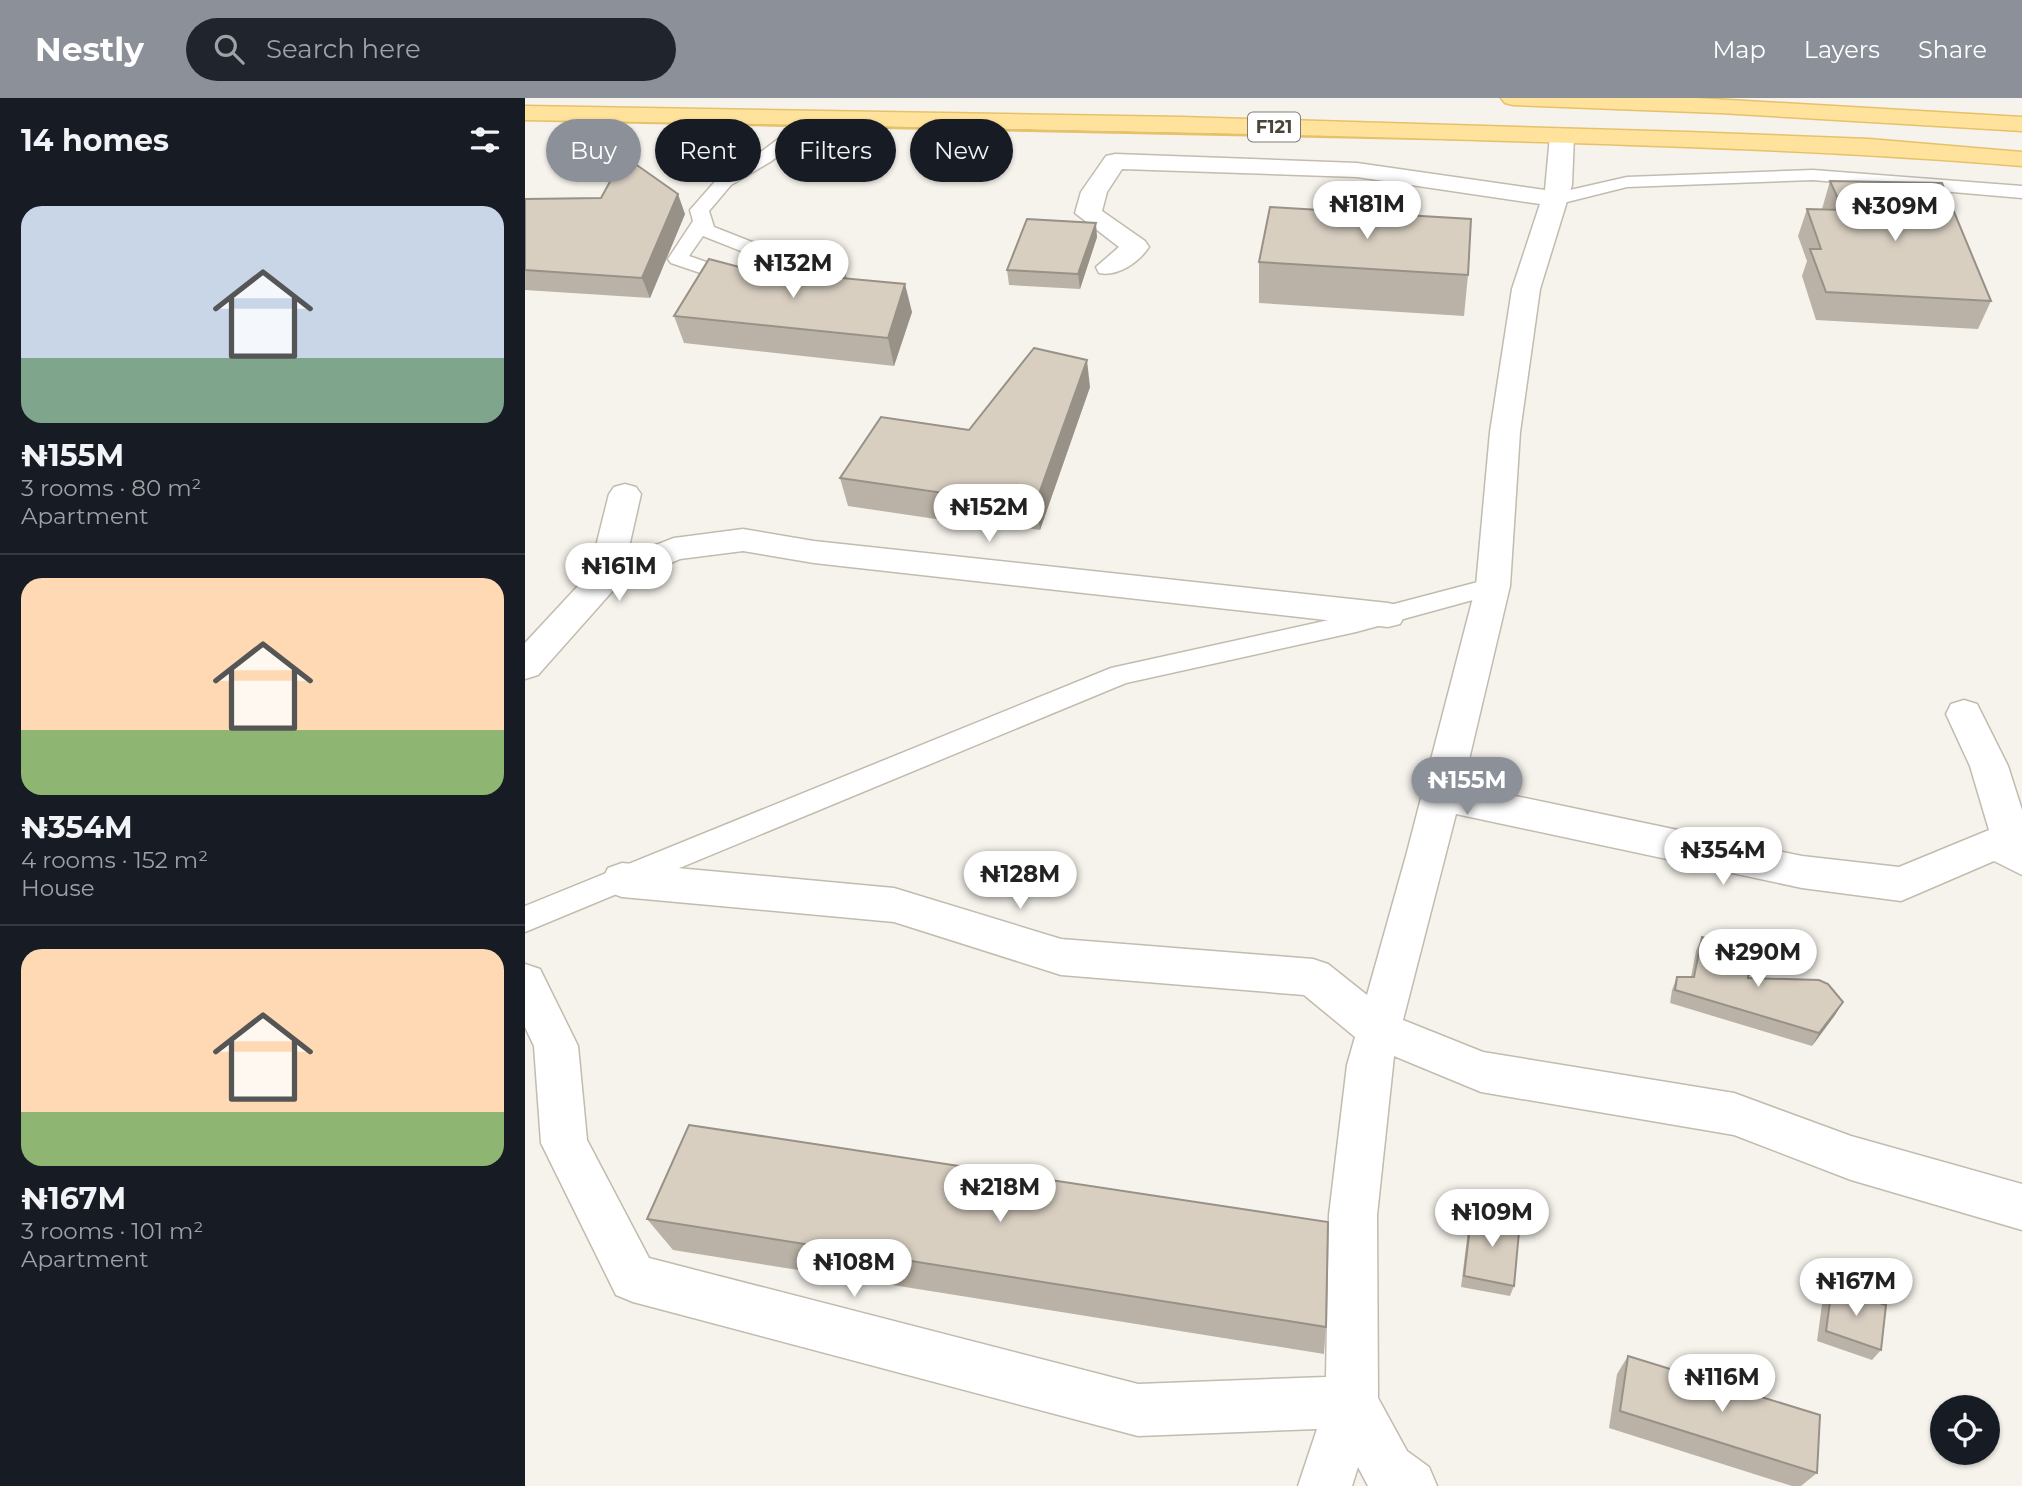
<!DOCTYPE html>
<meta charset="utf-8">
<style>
:root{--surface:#171b24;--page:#20242c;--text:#f1f3f6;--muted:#9ea1a6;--line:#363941;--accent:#8c9099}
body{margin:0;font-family:Montserrat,sans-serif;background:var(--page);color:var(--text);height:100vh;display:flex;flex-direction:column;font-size:26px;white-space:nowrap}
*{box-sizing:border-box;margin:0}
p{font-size:23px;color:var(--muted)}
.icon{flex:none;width:38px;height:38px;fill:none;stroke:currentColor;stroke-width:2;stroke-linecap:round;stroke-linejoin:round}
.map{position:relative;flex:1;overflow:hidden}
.drawer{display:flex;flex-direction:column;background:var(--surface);width:525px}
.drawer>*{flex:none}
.banner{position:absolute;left:21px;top:21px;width:665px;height:63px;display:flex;gap:14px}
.controls{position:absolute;left:1405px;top:1297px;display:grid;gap:14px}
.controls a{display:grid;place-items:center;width:70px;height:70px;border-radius:50%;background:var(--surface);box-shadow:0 2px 5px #0004;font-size:35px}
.price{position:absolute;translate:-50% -60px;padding:0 16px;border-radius:24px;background:#fff;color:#222;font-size:23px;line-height:46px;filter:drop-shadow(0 2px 4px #0008)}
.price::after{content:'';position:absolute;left:50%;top:42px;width:21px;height:16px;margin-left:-10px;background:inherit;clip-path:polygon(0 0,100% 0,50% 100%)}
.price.selected{background:var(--accent);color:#fff}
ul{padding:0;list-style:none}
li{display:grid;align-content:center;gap:14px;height:371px;padding:0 21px}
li+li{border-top:2px solid var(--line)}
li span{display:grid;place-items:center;height:217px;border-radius:21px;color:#555}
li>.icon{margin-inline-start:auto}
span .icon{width:126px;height:126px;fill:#fffc;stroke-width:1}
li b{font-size:30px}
h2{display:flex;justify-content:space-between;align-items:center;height:84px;padding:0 21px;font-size:30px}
.tag{padding:0 24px;border-radius:32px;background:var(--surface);box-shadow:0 2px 5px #0004;font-size:24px;line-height:63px}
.tag.selected{background:var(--accent);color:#fff}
header{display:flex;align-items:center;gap:42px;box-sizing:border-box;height:98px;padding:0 35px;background:var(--accent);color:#fff}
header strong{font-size:33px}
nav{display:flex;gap:38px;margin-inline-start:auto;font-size:24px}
.search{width:490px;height:63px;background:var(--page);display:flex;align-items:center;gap:18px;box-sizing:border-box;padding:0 24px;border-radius:38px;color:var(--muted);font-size:26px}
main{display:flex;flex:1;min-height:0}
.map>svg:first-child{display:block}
</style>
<header>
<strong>Nestly</strong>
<div class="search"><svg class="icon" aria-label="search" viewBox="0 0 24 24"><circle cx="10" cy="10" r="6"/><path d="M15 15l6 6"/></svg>Search here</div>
<nav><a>Map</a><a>Layers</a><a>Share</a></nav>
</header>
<main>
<section class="drawer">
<h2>14 homes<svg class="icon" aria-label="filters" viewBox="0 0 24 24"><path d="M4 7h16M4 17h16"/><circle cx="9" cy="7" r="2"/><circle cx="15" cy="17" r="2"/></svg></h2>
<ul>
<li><span style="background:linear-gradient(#c9d6e8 70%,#7fa58c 0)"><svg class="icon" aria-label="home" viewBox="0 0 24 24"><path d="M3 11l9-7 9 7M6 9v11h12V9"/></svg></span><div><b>₦155M</b><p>3 rooms · 80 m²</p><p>Apartment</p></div></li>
<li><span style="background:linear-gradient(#ffd9b3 70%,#8fb573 0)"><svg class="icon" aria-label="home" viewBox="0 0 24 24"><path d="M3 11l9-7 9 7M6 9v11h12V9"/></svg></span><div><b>₦354M</b><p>4 rooms · 152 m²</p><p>House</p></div></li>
<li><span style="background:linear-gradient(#ffd9b3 75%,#8fb573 0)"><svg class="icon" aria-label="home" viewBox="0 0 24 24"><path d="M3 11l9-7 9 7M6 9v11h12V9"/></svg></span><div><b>₦167M</b><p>3 rooms · 101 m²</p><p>Apartment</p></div></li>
</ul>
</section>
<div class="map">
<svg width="1497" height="1388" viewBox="0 0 1497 1388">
<rect width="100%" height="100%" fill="#f6f3ec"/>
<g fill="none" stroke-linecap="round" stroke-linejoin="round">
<defs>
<g id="lane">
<path d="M314 16 320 17 323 21 320 25 276 41 245 64 206 87 184 113 189 129 245 151 248 155 245 159H231L178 138 164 158 213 175 216 179 213 183H199L146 165 143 161 168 123 165 112 194 79 233 56 264 33Z"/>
<path d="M1288 72 1497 88V100L1288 82 1102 89 1030 107 1021 101 1023 97 1102 79Z"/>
<path d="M968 480 977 482 980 488 977 494 831 534 601 585 0 834V808L586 570 831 516Z"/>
</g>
<g id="street">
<path d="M1037 31 1046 33 1049 38 1047 87 1015 191 995 334 985 488 938 687 1277 758 1374 769 1464 732 1445 668 1421 616 1426 606 1439 602 1452 606 1483 668 1497 712V777L1469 763 1376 803 1277 790 931 716 878 922 958 954 1209 995 1326 1038 1497 1086V1132L1326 1082 1209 1037 956 994 869 958 852 1117 853 1300 882 1353 904 1369 912 1388H843L833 1369 827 1388H773L792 1331 613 1338 108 1204 91 1197 16 1045 9 948 0 929V866L15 871 53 948 62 1042 124 1160 613 1286 801 1279 804 1117 822 967 830 939 779 897 536 877 369 824 97 799 83 794 77 782 83 770 97 765 369 790 536 841 788 861 803 866 842 897 881 758 951 488 965 334 987 191 1015 106 832 79 597 71 582 94 577 113 620 143 624 149C614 164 593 179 574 175L571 169 594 149 550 115 556 94 581 58 590 56 832 65 1020 92 1025 38 1028 33Z"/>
<path d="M100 386 111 389 116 396 102 458 149 440 218 431 289 443 863 505 875 508 880 517 875 526 863 529 289 465 218 453 155 461 92 488 13 577 0 581V545L64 476 84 396 89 389Z"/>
</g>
<g id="primary">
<path d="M976 0H1170L1497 19V33L1195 15 988 7 980 5Z"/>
<path d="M0 8 657 19 1162 34 1344 41 1497 54V68C1304 52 1111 47 918 41 612 32 306 27 0 22Z"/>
</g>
</defs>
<use href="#lane" stroke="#c2bbae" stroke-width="3"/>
<use href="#street" stroke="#c2bbae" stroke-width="3"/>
<use href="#primary" stroke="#e6c16a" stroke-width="3"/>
<use href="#lane" fill="#fff" fill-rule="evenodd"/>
<use href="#street" fill="#fff" fill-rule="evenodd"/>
<use href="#primary" fill="#ffe39c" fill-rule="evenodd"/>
</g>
<g fill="#bab2a6">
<path d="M1305 83 1466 203 1453 231 1291 222 1277 178 1282 163 1273 138 1282 111H1297Z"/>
<path d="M76 100 160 116 125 200 0 192V101Z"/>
<path d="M572 139 555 191 484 187 482 172Z"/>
<path d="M734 164 943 177 939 218 734 205Z"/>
<path d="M320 174 322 181 387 214 369 268 159 245 149 218 245 177Z"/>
<path d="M565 289 515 432 487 428 485 432 323 408 315 380 444 332Z"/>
<path d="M1177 839 1223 880 1318 904 1310 917 1287 948 1145 905 1147 892 1152 879H1166L1171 853Z"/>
<path d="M947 1113 989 1188 985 1198 936 1189 944 1124Z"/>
<path d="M122 1121 801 1229 799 1256 148 1152Z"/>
<path d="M1307 1189 1356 1252 1347 1262 1292 1243 1298 1199Z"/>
<path d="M1103 1258 1292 1375 1276 1388H1267L1084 1330 1092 1276Z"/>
</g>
<g fill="#979187">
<path d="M153 96 160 116 125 200 117 180Z"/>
<path d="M571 125 572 139 555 191 553 176Z"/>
<path d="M380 186 387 214 369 268 363 240Z"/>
<path d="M562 262 565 289 515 432 511 404Z"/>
<path d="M482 400 487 428 485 432 480 404Z"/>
<path d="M1318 904 1310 917 1287 948 1294 935Z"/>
</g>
<g fill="#d8cfc1" stroke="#979187" stroke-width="2">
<path d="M99 58 153 96 117 180 0 172V101L76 100Z"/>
<path d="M1305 83 1417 85 1466 203 1301 194 1285 151H1296L1282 111 1318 112Z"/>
<path d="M745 109 946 121 943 177 734 164Z"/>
<path d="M502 121 571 125 553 176 482 172Z"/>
<path d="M184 161 245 177 252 167 320 174 316 180 380 186 363 240 149 218Z"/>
<path d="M509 250 562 262 511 404 482 400 480 404 315 380 356 319 444 332Z"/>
<path d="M1177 839 1227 854 1223 880 1294 882 1303 886 1318 904 1294 935 1150 892 1152 879H1169Z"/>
<path d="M164 1027 803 1124 801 1229 122 1121Z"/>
<path d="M947 1113 995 1123 989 1188 939 1178Z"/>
<path d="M1307 1189 1361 1207 1356 1252 1301 1233Z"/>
<path d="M1103 1258 1295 1317 1292 1375 1095 1313Z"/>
</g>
<g text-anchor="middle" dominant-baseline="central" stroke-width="6" stroke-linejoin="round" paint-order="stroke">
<rect fill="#fff" stroke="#817c74" stroke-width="2" x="723" y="14.5" width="52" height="29" rx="5"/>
<g font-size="18" font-weight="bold" fill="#4b4439">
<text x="749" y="29">F121</text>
</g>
</g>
</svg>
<div class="controls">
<a><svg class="icon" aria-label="locate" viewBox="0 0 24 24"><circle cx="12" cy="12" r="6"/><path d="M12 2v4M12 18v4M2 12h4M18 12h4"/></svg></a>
</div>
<b class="price" style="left:842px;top:143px">₦181M</b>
<b class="price" style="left:1370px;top:145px">₦309M</b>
<b class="price" style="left:268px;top:202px">₦132M</b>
<b class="price" style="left:464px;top:446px">₦152M</b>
<b class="price" style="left:94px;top:505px">₦161M</b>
<b class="price selected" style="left:942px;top:719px">₦155M</b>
<b class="price" style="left:1198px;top:789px">₦354M</b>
<b class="price" style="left:495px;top:813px">₦128M</b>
<b class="price" style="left:1233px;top:891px">₦290M</b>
<b class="price" style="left:475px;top:1126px">₦218M</b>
<b class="price" style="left:967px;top:1151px">₦109M</b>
<b class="price" style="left:329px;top:1201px">₦108M</b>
<b class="price" style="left:1331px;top:1220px">₦167M</b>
<b class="price" style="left:1197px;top:1316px">₦116M</b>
<div class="banner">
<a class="tag selected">Buy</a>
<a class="tag">Rent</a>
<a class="tag">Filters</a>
<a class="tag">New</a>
</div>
</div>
</main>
